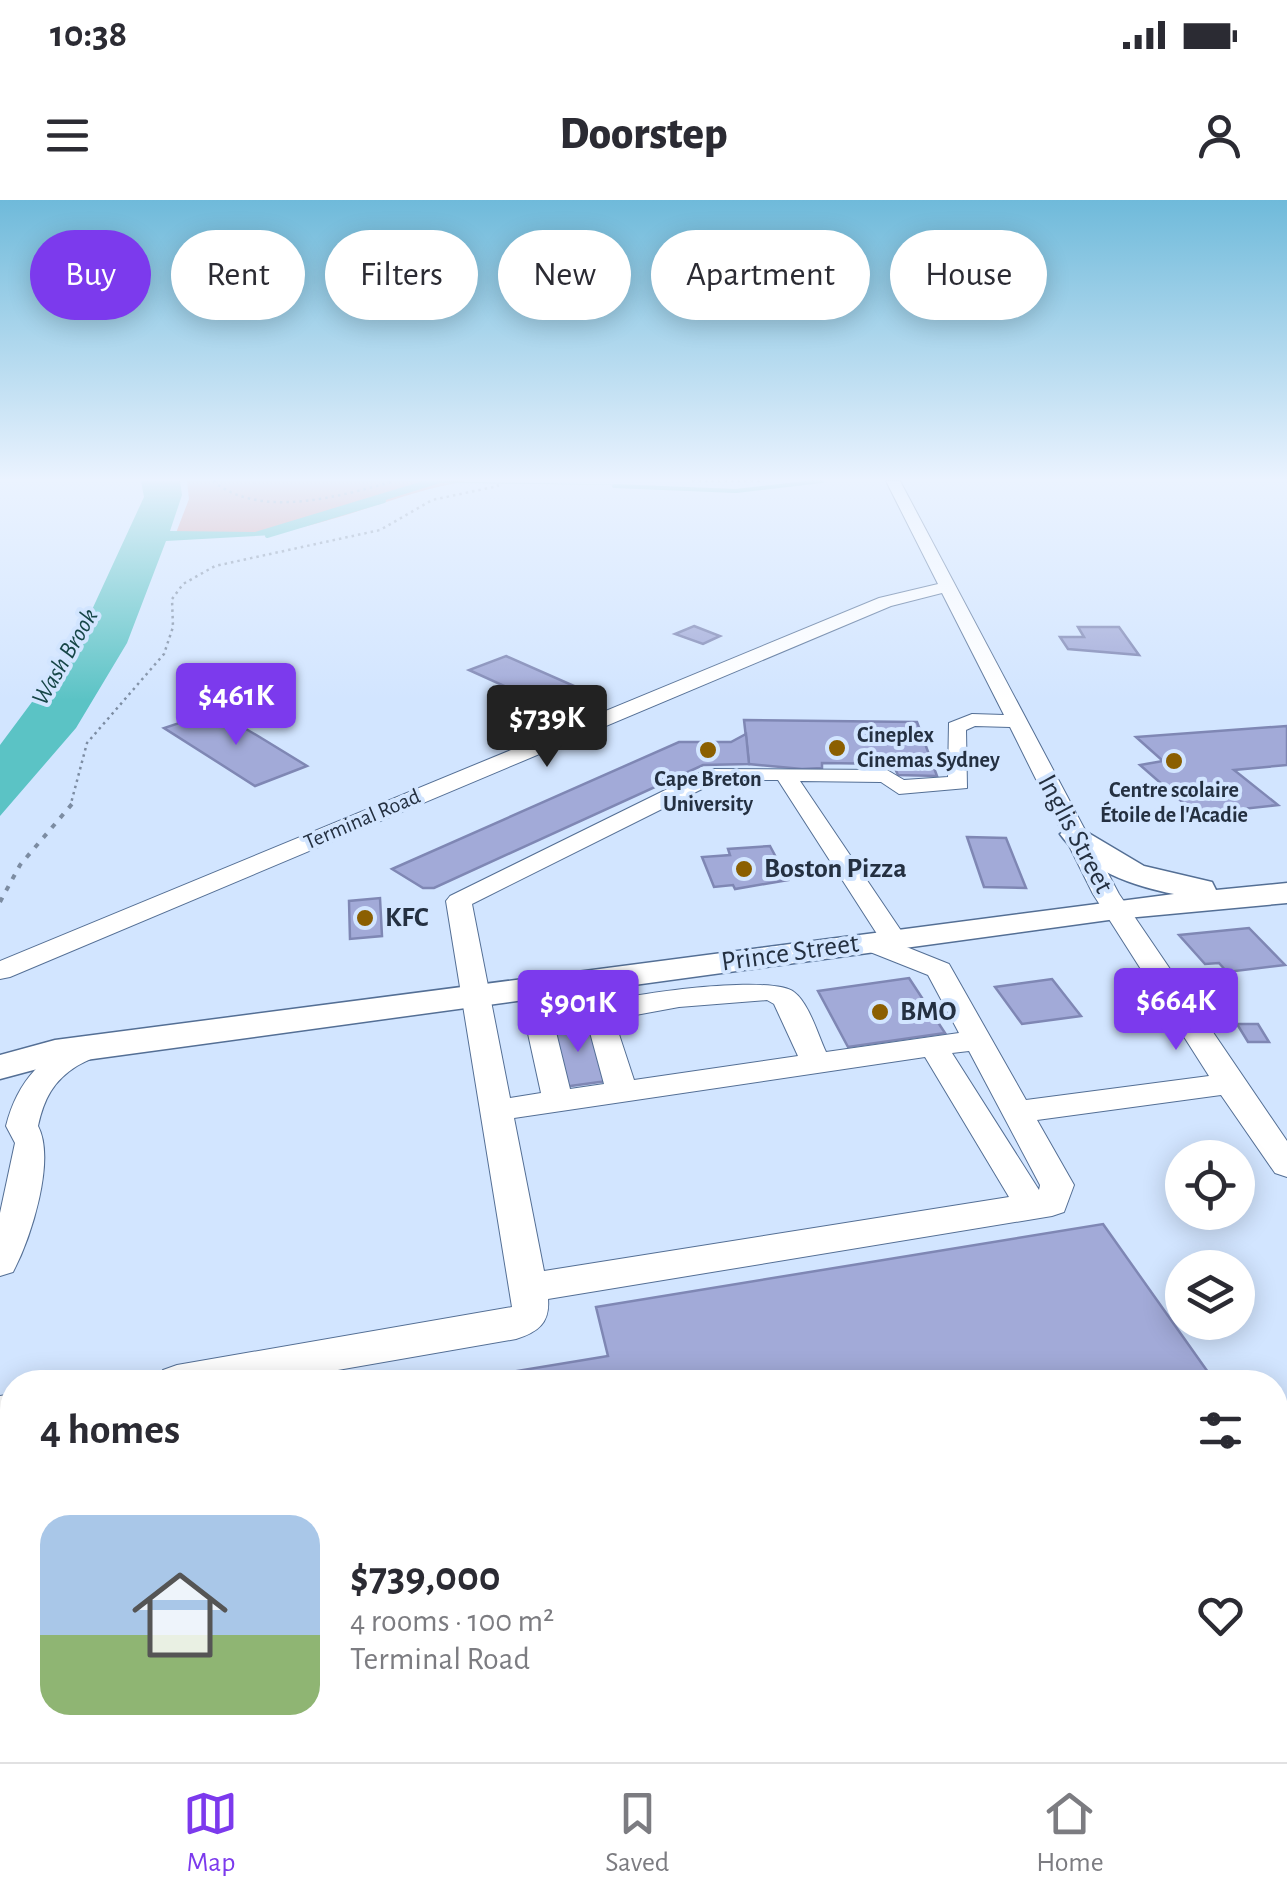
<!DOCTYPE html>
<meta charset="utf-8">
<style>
:root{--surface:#fff;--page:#f7f7f7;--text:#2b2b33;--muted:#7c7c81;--line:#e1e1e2;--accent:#7c3aed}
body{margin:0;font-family:"Alegreya Sans",sans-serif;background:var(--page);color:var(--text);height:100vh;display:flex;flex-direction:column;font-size:38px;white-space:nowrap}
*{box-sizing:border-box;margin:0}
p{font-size:32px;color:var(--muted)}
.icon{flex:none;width:55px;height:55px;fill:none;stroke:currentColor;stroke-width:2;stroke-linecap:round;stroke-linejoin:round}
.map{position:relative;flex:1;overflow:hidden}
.sheet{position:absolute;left:0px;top:1170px;width:1288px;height:392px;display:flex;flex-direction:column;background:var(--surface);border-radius:40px 40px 0 0;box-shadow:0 5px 25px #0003}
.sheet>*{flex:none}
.hud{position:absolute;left:30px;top:30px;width:1228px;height:90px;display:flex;gap:20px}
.tools{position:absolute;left:1165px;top:940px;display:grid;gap:20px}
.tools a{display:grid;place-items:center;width:90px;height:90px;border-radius:50%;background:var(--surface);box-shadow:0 5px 25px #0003;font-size:50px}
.price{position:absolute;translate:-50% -85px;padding:0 22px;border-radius:10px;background:var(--accent);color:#fff;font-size:32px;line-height:65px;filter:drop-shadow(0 2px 5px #0008)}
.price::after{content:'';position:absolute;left:50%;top:60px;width:30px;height:22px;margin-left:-15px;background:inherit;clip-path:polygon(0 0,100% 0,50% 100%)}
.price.current{background:#222;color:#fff}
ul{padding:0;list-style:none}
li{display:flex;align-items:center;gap:30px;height:250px;padding:0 40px}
li span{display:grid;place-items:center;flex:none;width:280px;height:200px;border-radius:30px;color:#555}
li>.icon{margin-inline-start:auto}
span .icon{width:120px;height:120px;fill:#fffc;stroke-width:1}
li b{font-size:42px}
h2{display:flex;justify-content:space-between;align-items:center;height:120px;padding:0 40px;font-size:42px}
.chip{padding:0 35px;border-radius:45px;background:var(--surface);box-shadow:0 5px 25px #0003;font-size:35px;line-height:90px}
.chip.current{background:var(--accent);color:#fff}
.status{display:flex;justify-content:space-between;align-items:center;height:70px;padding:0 50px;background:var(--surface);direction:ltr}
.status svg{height:28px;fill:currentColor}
header{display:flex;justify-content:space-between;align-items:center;height:130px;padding:0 40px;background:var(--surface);font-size:45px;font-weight:800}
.tab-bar{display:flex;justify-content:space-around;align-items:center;height:140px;border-top:2px solid var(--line);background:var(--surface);font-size:28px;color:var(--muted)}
.tab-bar a{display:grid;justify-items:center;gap:5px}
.tab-bar .current{color:var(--accent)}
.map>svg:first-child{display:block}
</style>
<div class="status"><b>10:38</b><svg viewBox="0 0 49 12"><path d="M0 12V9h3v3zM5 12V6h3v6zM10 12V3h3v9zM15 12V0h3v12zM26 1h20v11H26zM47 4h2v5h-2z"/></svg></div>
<header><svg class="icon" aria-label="menu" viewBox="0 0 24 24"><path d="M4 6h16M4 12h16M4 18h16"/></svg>Doorstep<svg class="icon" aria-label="person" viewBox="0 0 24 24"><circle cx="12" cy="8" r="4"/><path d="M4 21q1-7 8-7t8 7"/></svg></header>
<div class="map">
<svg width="1287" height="1562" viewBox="0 0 1287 1562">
<rect width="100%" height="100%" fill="#d2e5ff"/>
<path fill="#d8a0a2" d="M187 281H468C401 291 338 324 270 333 239 338 208 336 176 333L189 299Z"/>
<path fill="#5bc3c5" d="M141 281H180L182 295 170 331 255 332 423 281 637 285 440 283 274 335 166 341 127 443 76 528 0 616V545L78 440 144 297Z"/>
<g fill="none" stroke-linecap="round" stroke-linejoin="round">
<g stroke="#5bc3c5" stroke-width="4">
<path d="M614 286 736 291 822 281"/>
<path d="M267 336 384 301"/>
</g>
</g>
<g fill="#a2aad8" stroke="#7f87b4" stroke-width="2.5">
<path d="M694 426 720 436 703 444 675 434Z"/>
<path d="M1078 427H1119L1139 455 1068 449 1060 437H1084Z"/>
<path d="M506 456 599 497 561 512 469 470Z"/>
<path d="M215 511 258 536 307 566 255 586 164 528Z"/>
<path d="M744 520 917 522 937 576 898 575 893 564 822 563V568L802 569 749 564Z"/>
<path d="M1287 526V565L1234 570 1278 605 1196 614 1140 565 1163 561 1136 537Z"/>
<path d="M746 534 749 564 703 565 434 688H423L392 669 679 542H731Z"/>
<path d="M967 637 1006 638 1026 688 984 687Z"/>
<path d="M770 646 788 680 735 689 733 685 714 687 702 657 730 655 728 649Z"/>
<path d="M380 698 382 736 350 739 349 701Z"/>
<path d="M1249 728 1285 765 1227 772 1219 763 1205 764 1179 735Z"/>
<path d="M909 778 945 833 848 847 818 791Z"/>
<path d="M1052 779 1081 816 1022 824 995 787Z"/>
<path d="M591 822 607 881 563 887 549 827Z"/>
<path d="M1237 824H1258L1269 842H1248Z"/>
<path d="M1103 1024 1215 1182H450L608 1156 596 1107Z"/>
<path d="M12 1257V1404L0 1406V1259Z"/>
</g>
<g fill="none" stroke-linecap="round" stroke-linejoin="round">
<defs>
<g id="minor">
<path d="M886 281H900L1119 694 1287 941V977L1275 973 1221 895 1037 920 1074 985 1064 1012 1052 1016 548 1099C550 1123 538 1132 516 1139L269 1182H158L163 1170 177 1165 512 1107 446 701 450 696 708 569 887 570 904 580 948 577 949 523 972 514 1004 515 942 393 891 406 10 777 0 779V761L879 398 938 384ZM975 526 1010 527 1093 694 1209 876 1026 900 949 764 899 744 906 738 800 581 881 582 899 594 967 588 966 530ZM720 580H778L879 737 860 736 856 742 860 748 928 775 959 833 826 852C818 835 809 803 794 792 766 770 543 803 527 829L541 893 510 898 472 704ZM767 800 774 804 798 856 634 880 614 819 679 807ZM588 825 604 884 570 889 556 832ZM969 851 1040 985 1039 990 952 853ZM925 857 1009 997 544 1071 514 918Z"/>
<path d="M89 839 104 848C97 858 87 860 77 866 53 881 44 899 38 926 56 960 31 1038 13 1072L0 1076V1013L15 943 6 926C17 882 44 850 89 839Z"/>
<path d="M12 1194V1228L0 1230V1196Z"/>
<path d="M12 1456V1550H29L27 1562H0V1459Z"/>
<path d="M1287 1476V1540L1282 1542 1286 1550 1282 1562H1232L1236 1550H1275V1481Z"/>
<rect x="202" y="1550" width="50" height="12"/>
<path d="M335 1550H388L383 1562H330Z"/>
<path d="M652 1550H702L705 1562H655Z"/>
<path d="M978 1550H1028L1033 1562H983Z"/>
<path d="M1094 1550H1144L1140 1562H1090Z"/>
</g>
<path id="major" d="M1075 625 1144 666 1212 682 1216 690 1287 683V703L1116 719 56 864 0 879V855L55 840 1174 694C1133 686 1086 670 1060 634Z"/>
</defs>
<use href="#minor" stroke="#546f95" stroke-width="2"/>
<use href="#major" stroke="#546f95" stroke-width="3"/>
<g stroke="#7c8ca2" stroke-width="2.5" stroke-dasharray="2.5 4" stroke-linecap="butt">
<path d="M213 281C261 320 340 296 395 281"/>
<path d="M692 281H764"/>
<path d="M70 607 87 543 164 454 173 427 172 399 183 384 215 366 380 330 432 300 498 286 497 281"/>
</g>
<path stroke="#7c8ca2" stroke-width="4" stroke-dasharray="5 8" stroke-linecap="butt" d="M0 702 20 665 72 604"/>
<use href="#minor" fill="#fff" fill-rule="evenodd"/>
<use href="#major" fill="#fff" fill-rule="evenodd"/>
</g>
<linearGradient id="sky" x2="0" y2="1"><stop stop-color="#6fbada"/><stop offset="0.56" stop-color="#ebf3ff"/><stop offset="1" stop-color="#ebf3ff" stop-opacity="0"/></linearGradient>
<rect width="1287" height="500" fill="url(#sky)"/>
<g fill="#8b5f01" stroke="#d2e5ff" stroke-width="4">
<circle cx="837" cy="548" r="10"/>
<circle cx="708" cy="550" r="10"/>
<circle cx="1174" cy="561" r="10"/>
<circle cx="744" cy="669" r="10"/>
<circle cx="365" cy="718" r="10"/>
<circle cx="880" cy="812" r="10"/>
</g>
<g text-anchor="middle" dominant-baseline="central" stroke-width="8" stroke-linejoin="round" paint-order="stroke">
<g font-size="22" font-weight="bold" fill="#243041" stroke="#d2e5ff">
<text x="857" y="535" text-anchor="start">Cineplex<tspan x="857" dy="25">Cinemas Sydney</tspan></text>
<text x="708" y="579">Cape Breton<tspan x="708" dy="25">University</tspan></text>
<text x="1174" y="590">Centre scolaire<tspan x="1174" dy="25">Étoile de l'Acadie</tspan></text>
</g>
<g font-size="22" fill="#243041" stroke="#d2e5ff">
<text transform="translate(362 619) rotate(-23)">Terminal Road</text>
</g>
<g font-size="25" font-style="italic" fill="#164647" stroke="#d2e5ff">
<text transform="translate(65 457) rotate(-60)">Wash Brook</text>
</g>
<g font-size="28" fill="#243041" stroke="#d2e5ff">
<text transform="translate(1075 634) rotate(62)">Inglis Street</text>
<text transform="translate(790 753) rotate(-8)">Prince Street</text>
</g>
<g font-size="28" font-weight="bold" fill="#243041" stroke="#d2e5ff" text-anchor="start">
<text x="764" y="669">Boston Pizza</text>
<text x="385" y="718">KFC</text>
<text x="900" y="812">BMO</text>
</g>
</g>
</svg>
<div class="tools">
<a><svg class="icon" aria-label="locate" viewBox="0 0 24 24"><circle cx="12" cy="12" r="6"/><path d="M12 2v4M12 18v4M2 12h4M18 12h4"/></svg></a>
<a><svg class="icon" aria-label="layers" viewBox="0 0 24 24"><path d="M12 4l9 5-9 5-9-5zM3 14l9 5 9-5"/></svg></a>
</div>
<b class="price" style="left:236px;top:548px">$461K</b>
<b class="price current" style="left:547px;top:570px">$739K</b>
<b class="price" style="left:1176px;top:853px">$664K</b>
<b class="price" style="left:578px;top:855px">$901K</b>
<div class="hud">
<a class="chip current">Buy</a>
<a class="chip">Rent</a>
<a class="chip">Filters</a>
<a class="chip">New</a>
<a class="chip">Apartment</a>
<a class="chip">House</a>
</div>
<section class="sheet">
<h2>4 homes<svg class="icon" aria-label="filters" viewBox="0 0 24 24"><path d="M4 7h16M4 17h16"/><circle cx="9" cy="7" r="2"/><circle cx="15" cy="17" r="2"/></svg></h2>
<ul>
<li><span style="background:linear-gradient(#a9c7e8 60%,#8fb573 0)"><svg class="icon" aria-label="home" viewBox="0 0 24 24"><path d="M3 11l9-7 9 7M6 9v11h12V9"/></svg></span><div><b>$739,000</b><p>4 rooms · 100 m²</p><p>Terminal Road</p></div><svg class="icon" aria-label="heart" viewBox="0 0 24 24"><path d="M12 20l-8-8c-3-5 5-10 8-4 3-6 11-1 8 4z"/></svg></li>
</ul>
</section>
</div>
<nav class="tab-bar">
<a class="current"><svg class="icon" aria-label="map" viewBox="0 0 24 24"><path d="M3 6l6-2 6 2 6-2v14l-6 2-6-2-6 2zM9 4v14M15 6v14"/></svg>Map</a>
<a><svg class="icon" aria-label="saved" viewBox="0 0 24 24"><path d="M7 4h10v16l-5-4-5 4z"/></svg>Saved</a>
<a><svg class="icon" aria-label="home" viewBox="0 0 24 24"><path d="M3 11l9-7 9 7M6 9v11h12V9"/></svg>Home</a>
</nav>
